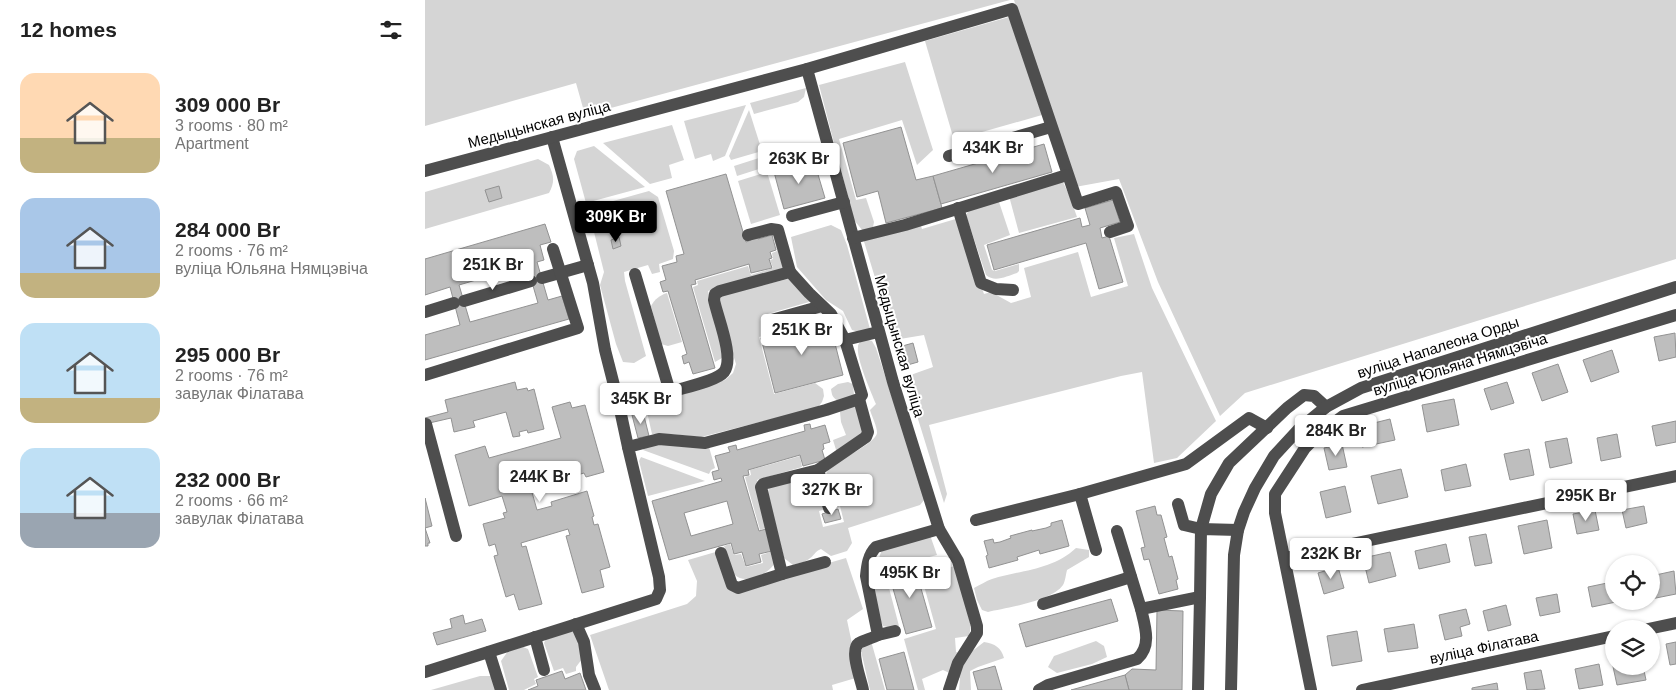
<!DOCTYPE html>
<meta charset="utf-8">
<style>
:root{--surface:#fff;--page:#f2f2f2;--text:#222;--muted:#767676;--accent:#000}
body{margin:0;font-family:Helvetica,sans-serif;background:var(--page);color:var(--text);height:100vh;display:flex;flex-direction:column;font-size:19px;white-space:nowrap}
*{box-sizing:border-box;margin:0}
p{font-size:16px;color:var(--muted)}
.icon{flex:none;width:28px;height:28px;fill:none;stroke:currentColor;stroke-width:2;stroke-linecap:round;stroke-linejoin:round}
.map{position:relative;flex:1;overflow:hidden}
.drawer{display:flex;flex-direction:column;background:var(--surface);width:425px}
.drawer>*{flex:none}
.tools{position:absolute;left:1180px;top:555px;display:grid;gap:10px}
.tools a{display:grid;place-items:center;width:55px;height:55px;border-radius:50%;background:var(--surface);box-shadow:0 1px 4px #0004;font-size:25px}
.price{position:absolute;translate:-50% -42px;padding:0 11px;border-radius:5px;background:#fff;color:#222;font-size:16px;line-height:32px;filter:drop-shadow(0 1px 2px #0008)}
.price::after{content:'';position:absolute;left:50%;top:30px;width:15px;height:11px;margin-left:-8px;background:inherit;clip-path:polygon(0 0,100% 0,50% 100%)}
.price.selected{background:var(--accent);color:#fff}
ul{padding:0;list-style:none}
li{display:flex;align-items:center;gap:15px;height:125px;padding:0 20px}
li span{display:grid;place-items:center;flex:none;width:140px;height:100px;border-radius:15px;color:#555}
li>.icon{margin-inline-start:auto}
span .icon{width:60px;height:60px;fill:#fffc;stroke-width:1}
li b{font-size:21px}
h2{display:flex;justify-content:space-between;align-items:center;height:60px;padding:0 20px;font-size:21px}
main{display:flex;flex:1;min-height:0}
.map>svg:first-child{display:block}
</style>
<main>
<section class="drawer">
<h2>12 homes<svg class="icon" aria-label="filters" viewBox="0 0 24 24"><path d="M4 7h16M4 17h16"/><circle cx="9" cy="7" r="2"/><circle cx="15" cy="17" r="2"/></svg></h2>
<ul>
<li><span style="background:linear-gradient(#ffd9b3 65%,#c2b280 0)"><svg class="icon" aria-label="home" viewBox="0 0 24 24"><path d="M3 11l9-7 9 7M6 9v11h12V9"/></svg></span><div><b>309 000 Br</b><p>3 rooms · 80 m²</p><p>Apartment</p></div></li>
<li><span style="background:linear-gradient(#a9c7e8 75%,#c2b280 0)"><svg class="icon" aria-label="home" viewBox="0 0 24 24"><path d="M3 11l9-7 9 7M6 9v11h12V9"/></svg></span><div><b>284 000 Br</b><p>2 rooms · 76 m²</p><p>вуліца Юльяна Нямцэвіча</p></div></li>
<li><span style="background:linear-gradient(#bfe0f5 75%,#c2b280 0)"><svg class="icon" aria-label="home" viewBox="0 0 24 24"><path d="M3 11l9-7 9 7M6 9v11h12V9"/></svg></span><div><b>295 000 Br</b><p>2 rooms · 76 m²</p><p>завулак Філатава</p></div></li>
<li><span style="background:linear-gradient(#bfe0f5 65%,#9aa5b1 0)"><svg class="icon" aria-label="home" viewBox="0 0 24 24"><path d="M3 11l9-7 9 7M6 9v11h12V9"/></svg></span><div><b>232 000 Br</b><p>2 rooms · 66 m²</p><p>завулак Філатава</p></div></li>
</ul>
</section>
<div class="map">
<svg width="1251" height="690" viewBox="0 0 1251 690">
<rect width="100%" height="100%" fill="#fff"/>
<g fill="#d5d5d5">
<path d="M0 0H585L160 115 151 83 0 126Z"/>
<path d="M589 0H1251V259L820 393 795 416 733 282 694 179 650 187Z"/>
<path d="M584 17 617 115 529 140 500 41Z"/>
<path d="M480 62 508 150 492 165 477 120 414 139 431 200 441 198 449 222 448 227 438 231 429 220 394 85Z"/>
<path d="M381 88 379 97 373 102 329 114 325 103Z"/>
<path d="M321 105 300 156 288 161 286 154 270 159 259 121Z"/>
<path d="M324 110 337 151 306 160 304 156Z"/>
<path d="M247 125 259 160 244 165 247 178 225 184 178 143Z"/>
<path d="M169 146 220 187 161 203 149 159 152 151Z"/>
<path d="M334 158 337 168 312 176 309 166Z"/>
<path d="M113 159 124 165C129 176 130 182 124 193L0 229V192Z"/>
<path d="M342 172 355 215 326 224 313 181Z"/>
<path d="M638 182 645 197 652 217 594 233 584 196Z"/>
<path d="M224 191 233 197 249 251 248 259 234 264 235 272 227 274 223 265 199 272 200 281 221 356 209 363 198 362 191 344 175 285 179 272 163 208Z"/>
<path d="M573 199 585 235 559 245 567 270 570 271 594 264V271L592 273C582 276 570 283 561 275L541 215 547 206Z"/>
<path d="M534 218V225L559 294 566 292 586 303 606 297 599 268 653 252 666 297 703 286 689 238 709 234 727 288 791 421 752 458 729 463 717 372 696 376 504 425 522 494 519 503 480 377 508 367 499 335 469 340 437 235 495 223 497 229Z"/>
<path d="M406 225 416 230 422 245 445 329 434 332 427 330 418 311 401 300 372 267 366 237Z"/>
<path d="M348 235 360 262 357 270 283 291 300 353 297 358 290 362 268 287 273 285 272 281 323 266 326 275 348 268 345 260 348 259 347 253 352 251Z"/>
<path d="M367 278 380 289 384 302 339 315 344 334 334 337 349 394 390 383 398 389 399 396 397 402 393 407 375 412 276 437 245 434H227L220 403 300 380 308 373 311 364 294 309V300L300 294Z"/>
<path d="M242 293 257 342 243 346 236 344 226 306C230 299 235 295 242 293Z"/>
<path d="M440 339 447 341 451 348 500 499 495 505 423 528 427 543 422 551 406 556 396 549C390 551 389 556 384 559 379 563 373 563 368 565L359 558 343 494 344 485 387 474 393 481 401 509 394 511 398 527 419 522 415 506 408 507 400 477 404 467C414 460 451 443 452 433 452 426 447 417 445 410L451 404C446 392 431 358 433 347 433 343 436 341 440 339Z"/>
<path d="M423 382 428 384 429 395 413 401C407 397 407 395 406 389L413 384Z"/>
<path d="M430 404 443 429 412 453 408 440 421 435 416 422 415 412 420 407Z"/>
<path d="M238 443 257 447H284L290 468 286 470 284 474 218 450 220 447Z"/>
<path d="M375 456 377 467 332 480C336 495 353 547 351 559 349 572 321 586 310 575 304 568 302 555 299 546L305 544 309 555 316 554 321 567 338 563 336 555 348 551 341 528 335 530 320 477 326 475 325 470Z"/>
<path d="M216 457 280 481 223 496 214 461Z"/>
<path d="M505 535 512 555 459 569 474 626 466 628 458 626 454 618 445 573 452 563 458 547Z"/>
<path d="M651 548 664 550V557L642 570C641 574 640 582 638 585 627 601 581 608 563 612L557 610 552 600 549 588C555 585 561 581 567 579 596 570 628 570 651 548Z"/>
<path d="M294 551 307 591 421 558 438 609 422 620 434 677 407 685 408 690H184L165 635 262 604 271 596 272 581 263 560Z"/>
<path d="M530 566 546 626 544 636 530 638 531 652 541 656 559 642C570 644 576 647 579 658L553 667 545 671 546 690H534L535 678 518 670 497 679 500 690H493L479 639 511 629 496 575Z"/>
<path d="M142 632H149L154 636 157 659 151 667V671L141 674 138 668 129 671 119 643 121 639Z"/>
<path d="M446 641 460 690H445L436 651 440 644Z"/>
<path d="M671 641 679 646 682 657 667 664 632 673 623 667 629 656Z"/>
<path d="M98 647 103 649 113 677 109 679 111 684 99 690H84L76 661 83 651Z"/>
<path d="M55 676H68L73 690H6Z"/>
</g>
<g fill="#bebebe" stroke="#929292" fill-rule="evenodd">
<path d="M476 127 491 180 508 176 517 208 461 223 453 191 432 197 418 143Z"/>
<path d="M619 144 627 172 516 204 508 176Z"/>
<path d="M389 161 400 198 359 209 349 172Z"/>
<path d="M301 174 321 242 326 240 332 234 333 239 347 235 351 250 345 252 347 258 344 259 347 268 326 273 324 264 270 280 271 284 266 285 290 368 268 374 264 362 259 364 257 356 262 354 243 291 238 292 235 282 241 280 237 266 252 262 251 256 259 254 241 191Z"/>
<path d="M74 186 77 198 64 202 60 190Z"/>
<path d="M688 200 695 222 675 228 677 238 684 236 698 282 674 289 661 243 569 270 562 245 655 218 657 227 665 225 660 208Z"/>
<path d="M120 224 126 242 115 245 119 260 112 262 123 300 137 296 144 319 0 360V335L35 325 25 287 0 295V259ZM102 265 113 303 45 322 34 285Z"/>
<path d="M194 237 196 246 188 249 186 240Z"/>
<path d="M404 320 418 375 350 393 336 338 361 331 359 325 372 322 373 328Z"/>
<path d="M1250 333 1251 357 1234 361 1229 337Z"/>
<path d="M488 343 493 362 479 366 474 347Z"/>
<path d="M1187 350 1194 372 1166 382 1158 360Z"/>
<path d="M1133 364 1143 392 1117 401 1107 373Z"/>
<path d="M90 382 92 390 102 388 103 391 109 389 119 429 103 433 102 430 94 432 95 436 88 437 81 412 48 421 50 427 29 432 26 418 0 424V418L23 412 20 400Z"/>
<path d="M1082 382 1089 403 1066 410 1059 389Z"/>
<path d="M1029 399 1034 425 1002 432 997 405Z"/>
<path d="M145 402 147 408 160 405 179 472 161 477 159 473 106 489 112 510 127 506 126 502 162 491 169 516 167 517 169 525 173 524 185 567 175 570 179 587 157 593 141 536 145 535 143 529 96 543 97 547 101 546 117 604 94 610 89 594 81 597 69 556 73 555 70 544 64 546 58 524 80 518 78 513 82 512 77 496 44 506 30 455 60 446 64 458 136 438 127 407Z"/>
<path d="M218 412 224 436 213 438 207 415Z"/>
<path d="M965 419 970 440 937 447 933 427Z"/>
<path d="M1251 421V442L1231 446 1227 426Z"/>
<path d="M385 424 386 429 400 425 405 442 398 444 399 449 397 450 400 460 378 466 375 455 323 470 324 475 318 476 334 531 341 529 347 551 334 554 336 562 321 566 317 552 309 554 306 543 244 560 227 501 297 481 296 478 289 480 287 472 294 470 290 456 305 452 303 447 311 445 312 450 380 431 379 425ZM302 501 308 524 266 536 259 513Z"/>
<path d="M1192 434 1196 457 1176 461 1172 438Z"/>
<path d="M1142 438 1147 463 1125 468 1120 442Z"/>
<path d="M917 444 922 467 904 470 899 448Z"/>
<path d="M1104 449 1109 475 1085 480 1079 454Z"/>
<path d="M1041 464 1046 486 1020 491 1016 470Z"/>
<path d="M976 469 983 497 953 504 946 476Z"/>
<path d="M920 486 926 512 901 518 895 492Z"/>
<path d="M0 498 7 526 0 528 5 543H3V546H0Z"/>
<path d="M730 506 732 515H736L742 537 739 538 744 557 747 556 753 579 751 580 753 589 734 594 724 559 719 560 716 548 720 547 711 511Z"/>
<path d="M1219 506 1222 523 1201 528 1197 510Z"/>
<path d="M413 509 416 519 400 523 397 514Z"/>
<path d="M1170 510 1174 530 1152 534 1148 514Z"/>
<path d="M637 520 644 546 615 554 614 550 592 557 593 560 564 568 561 556 563 555 559 541 568 539 569 543 575 542 586 538 585 536 607 530V531L621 528 626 526V523Z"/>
<path d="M1122 520 1127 548 1099 554 1093 526Z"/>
<path d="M1061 534 1067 563 1050 566 1044 537Z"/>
<path d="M1021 544 1025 562 994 569 990 551Z"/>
<path d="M965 552 971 576 944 583 938 558Z"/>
<path d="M489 564 507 627 481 634 463 571Z"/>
<path d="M913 567 919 588 899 594 893 573Z"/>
<path d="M1249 571 1251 594 1226 599V576Z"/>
<path d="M1187 582 1189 601 1191 602 1167 607 1163 587Z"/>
<path d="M1132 594 1135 612 1115 616 1111 598Z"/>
<path d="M686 599 693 621 601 647 594 624Z"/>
<path d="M1081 605 1086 625 1063 631 1058 611Z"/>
<path d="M1041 609 1045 624 1035 627 1037 636 1020 640 1014 615Z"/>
<path d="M732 610 758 611 757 690H704L700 675 707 669 731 670Z"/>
<path d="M38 615 40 624 57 619 61 631 12 645 8 633 27 628 25 619Z"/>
<path d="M989 624 993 648 963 652 959 629Z"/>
<path d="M932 631 937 661 907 666 902 636Z"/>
<path d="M1251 642V664L1245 665 1241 644Z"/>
<path d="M479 652 489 690H462L454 659Z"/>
<path d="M1187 662H1189V666H1218L1221 680 1192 685Z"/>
<path d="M1174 664 1178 685 1154 689 1150 669Z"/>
<path d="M570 666 577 690H553L548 672Z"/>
<path d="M1116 670 1120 689 1102 690 1099 673Z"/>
<path d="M137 671 140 679 155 673 161 690H103L113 686 111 680Z"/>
<path d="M700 675 704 690H646Z"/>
<path d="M1072 683 1073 690H1047V688Z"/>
</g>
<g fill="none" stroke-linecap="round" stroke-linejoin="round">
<g stroke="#4e4e4e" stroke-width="12">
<path d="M382 69 468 382 514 529 533 561 552 626V633L533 663 524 690"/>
<path d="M127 137 168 283 180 350 194 405 245 392 210 274"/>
<path d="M524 156 626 127"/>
<path d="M0 171 382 69 587 9 653 204 691 192 703 226 685 232"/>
<path d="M533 208 556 283 571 289 588 290"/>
<path d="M367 216 419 202"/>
<path d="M323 235 346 229 353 230 365 272"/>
<path d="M428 238 480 225 642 175"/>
<path d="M117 278 163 265"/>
<path d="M39 301 106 281"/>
<path d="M0 312 29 303"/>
<path d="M343 321 397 306"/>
<path d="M0 375 153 328 128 249"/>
<path d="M245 392C257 388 292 381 299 372 310 358 292 316 289 300L290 294 295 291 365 272 384 293 406 314 420 340 453 332"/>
<path d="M194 405 203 447"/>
<path d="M1 424 31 536"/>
<path d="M393 470 404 508"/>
<path d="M655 494 671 550"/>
<path d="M753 504 759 525 776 529 786 494 804 463 862 408 879 395 889 396 901 407"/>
<path d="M551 520 655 494 761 464 824 418 842 428"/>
<path d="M692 531 716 609 775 597 773 690"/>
<path d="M296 553 307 585 313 588 357 574 336 487 338 484 393 470 441 437 443 432 434 399"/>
<path d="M860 558 1251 476"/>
<path d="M357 574 400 562"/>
<path d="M775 597 776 529 813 530"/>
<path d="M618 604 706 577"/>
<path d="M151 624 159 642 164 675 170 690"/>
<path d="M1223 629 1251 623"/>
<path d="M453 635 470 631"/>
<path d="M110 637 119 670"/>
<path d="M64 652 76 690"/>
<path d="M0 672 231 599 235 590 234 577 203 447 234 439 280 443 401 410 434 399 437 395 420 340"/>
<path d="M438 690C436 679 424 650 434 643 440 640 447 638 453 635L441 576C442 566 443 555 451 547L514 529"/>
<path d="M614 690 623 685 712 659C727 646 720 626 716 609"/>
<path d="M806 690 809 555 813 530 819 512 830 488 849 456 873 430 901 407 936 388 1251 287"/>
<path d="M886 690 850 513V494L880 448 895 433 918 416 1251 315"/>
<path d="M937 690 1189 636"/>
</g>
</g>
<g text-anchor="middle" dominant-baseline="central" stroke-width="4" stroke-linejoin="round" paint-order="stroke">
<g font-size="15" fill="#000" stroke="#fff">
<text transform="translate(114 124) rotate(-15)">Медыцынская вуліца</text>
<text transform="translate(475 346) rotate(74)">Медыцынская вуліца</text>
<text transform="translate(1013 347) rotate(-18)">вуліца Напалеона Орды</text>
<text transform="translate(1035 364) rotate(-17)">вуліца Юльяна Нямцэвіча</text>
<text transform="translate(1059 647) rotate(-12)">вуліца Філатава</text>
</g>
</g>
</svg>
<div class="tools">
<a><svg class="icon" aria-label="locate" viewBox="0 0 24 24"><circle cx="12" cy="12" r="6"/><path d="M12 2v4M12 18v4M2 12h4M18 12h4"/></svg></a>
<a><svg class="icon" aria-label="layers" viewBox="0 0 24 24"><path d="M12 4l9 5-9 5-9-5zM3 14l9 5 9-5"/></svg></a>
</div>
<b class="price" style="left:568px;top:174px">434K Br</b>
<b class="price" style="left:374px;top:185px">263K Br</b>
<b class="price selected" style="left:191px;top:243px">309K Br</b>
<b class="price" style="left:68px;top:291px">251K Br</b>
<b class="price" style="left:377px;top:356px">251K Br</b>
<b class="price" style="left:216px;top:425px">345K Br</b>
<b class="price" style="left:911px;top:457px">284K Br</b>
<b class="price" style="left:115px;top:503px">244K Br</b>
<b class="price" style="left:407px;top:516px">327K Br</b>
<b class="price" style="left:1161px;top:522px">295K Br</b>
<b class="price" style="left:906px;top:580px">232K Br</b>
<b class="price" style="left:485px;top:599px">495K Br</b>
</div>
</main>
